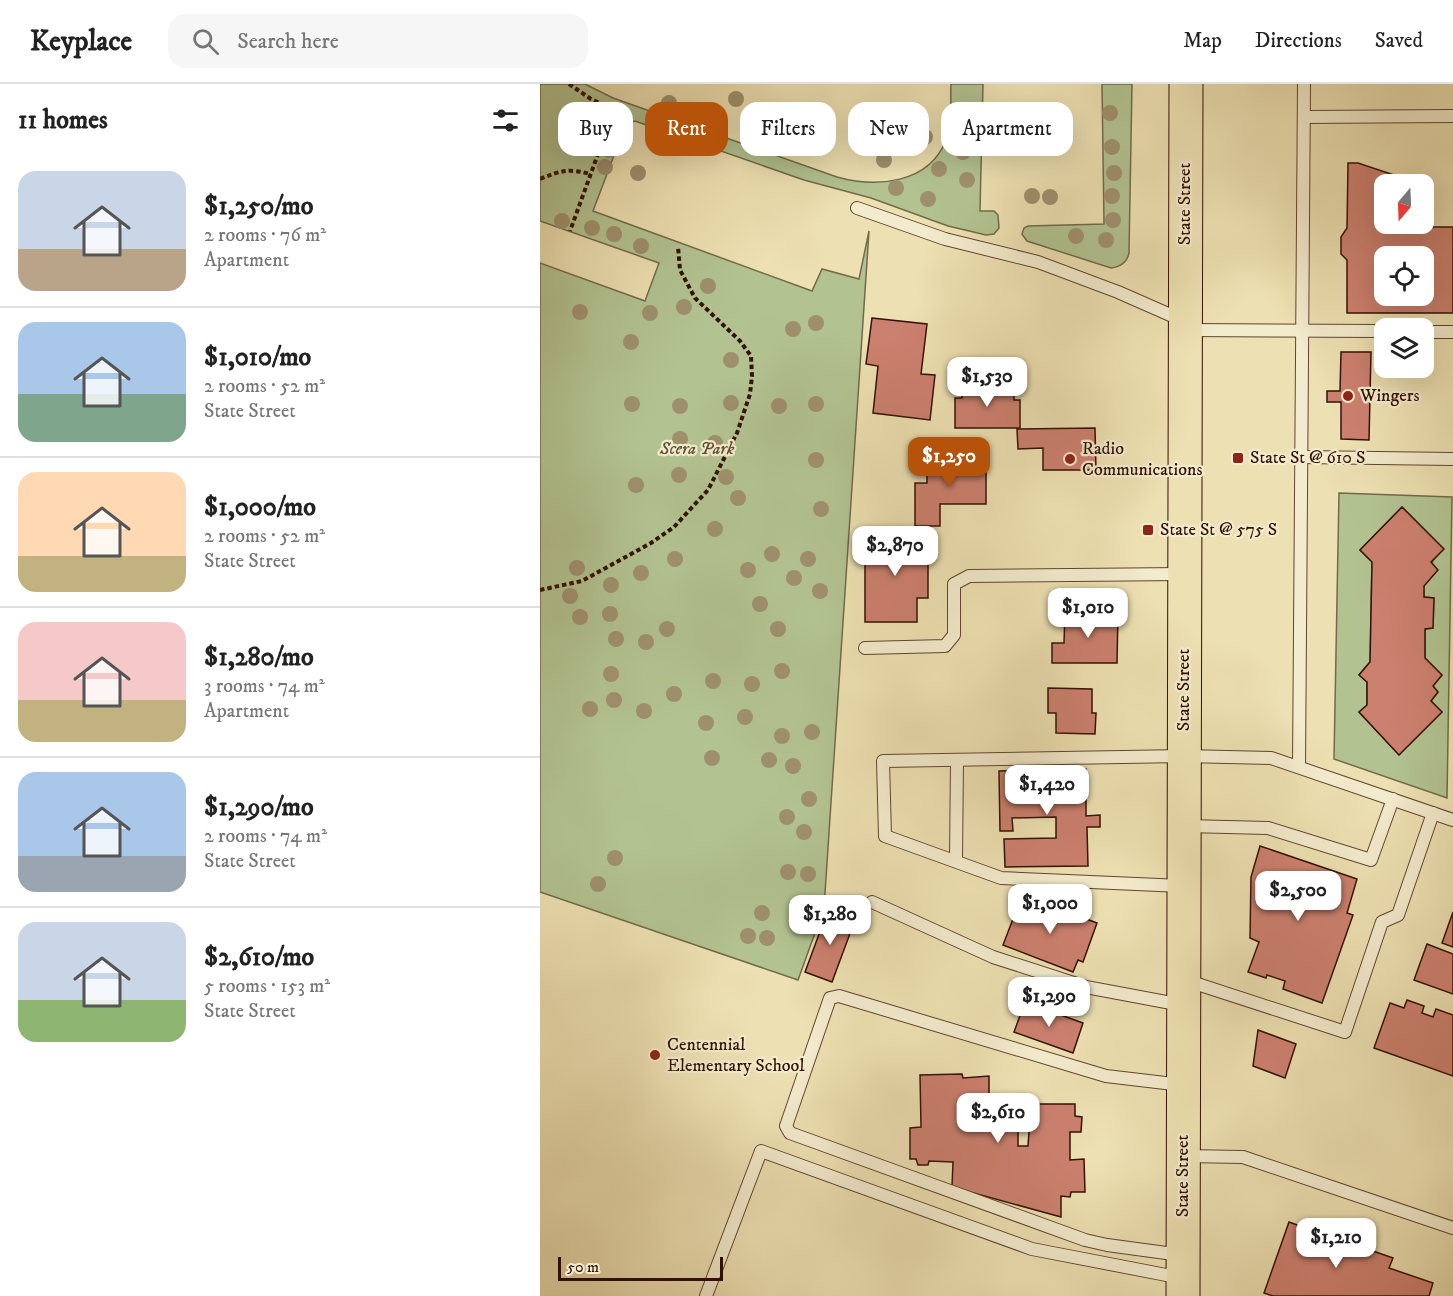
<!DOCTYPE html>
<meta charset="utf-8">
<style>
:root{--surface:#fff;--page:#f6f6f6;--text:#222;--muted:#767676;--line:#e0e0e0;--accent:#b45309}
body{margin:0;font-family:"IM FELL DW Pica",serif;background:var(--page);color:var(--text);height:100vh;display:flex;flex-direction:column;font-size:22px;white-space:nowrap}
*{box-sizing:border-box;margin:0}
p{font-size:20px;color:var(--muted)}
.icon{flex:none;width:33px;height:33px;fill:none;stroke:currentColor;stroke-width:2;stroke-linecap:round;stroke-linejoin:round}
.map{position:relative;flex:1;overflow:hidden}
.drawer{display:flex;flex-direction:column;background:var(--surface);width:540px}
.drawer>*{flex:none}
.hud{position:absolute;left:18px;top:18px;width:570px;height:54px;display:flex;gap:12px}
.needle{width:39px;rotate:199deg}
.buttons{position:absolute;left:834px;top:90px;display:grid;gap:12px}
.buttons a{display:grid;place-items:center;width:60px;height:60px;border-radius:12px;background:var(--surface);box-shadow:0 6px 24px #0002;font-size:30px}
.scale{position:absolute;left:18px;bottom:15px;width:165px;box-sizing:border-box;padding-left:6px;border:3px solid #321102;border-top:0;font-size:16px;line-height:21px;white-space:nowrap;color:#321102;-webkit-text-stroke:4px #f3ebcd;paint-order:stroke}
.price{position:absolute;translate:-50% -51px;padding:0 14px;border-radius:12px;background:#fff;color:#222;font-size:20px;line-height:39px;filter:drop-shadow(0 2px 3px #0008)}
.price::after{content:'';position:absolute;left:50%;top:36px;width:18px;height:14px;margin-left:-9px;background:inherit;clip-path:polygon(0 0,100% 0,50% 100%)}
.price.active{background:var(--accent);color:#fff}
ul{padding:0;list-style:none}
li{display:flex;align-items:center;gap:18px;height:150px;padding:0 18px}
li+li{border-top:2px solid var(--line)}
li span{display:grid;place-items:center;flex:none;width:168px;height:120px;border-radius:18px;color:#555}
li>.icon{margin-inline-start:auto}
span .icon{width:72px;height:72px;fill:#fffc;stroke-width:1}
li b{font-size:26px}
h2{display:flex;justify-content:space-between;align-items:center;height:72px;padding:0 18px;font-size:26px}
.tag{padding:0 21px;border-radius:18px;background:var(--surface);box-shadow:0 6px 24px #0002;font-size:21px;line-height:54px}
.tag.active{background:var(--accent);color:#fff}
header{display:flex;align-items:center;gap:36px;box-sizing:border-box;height:84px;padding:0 30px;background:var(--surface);border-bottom:2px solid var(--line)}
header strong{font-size:28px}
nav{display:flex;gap:33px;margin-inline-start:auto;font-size:21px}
.search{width:420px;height:54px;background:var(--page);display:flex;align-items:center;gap:15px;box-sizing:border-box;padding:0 21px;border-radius:18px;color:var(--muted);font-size:22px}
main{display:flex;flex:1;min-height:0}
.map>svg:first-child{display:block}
</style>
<header>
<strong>Keyplace</strong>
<div class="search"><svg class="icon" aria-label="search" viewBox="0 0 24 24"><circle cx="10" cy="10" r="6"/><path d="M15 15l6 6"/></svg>Search here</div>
<nav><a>Map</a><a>Directions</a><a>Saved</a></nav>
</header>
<main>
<section class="drawer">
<h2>11 homes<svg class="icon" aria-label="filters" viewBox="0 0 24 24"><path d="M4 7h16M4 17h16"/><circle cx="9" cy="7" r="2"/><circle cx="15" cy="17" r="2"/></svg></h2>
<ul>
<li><span style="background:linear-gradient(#c9d6e8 65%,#b9a48a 0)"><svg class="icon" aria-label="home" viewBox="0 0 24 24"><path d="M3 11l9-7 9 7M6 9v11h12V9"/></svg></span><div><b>$1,250/mo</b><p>2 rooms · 76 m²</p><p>Apartment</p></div></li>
<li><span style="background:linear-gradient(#a9c7e8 60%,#7fa58c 0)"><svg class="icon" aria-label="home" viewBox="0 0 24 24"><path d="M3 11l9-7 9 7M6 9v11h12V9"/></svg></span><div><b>$1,010/mo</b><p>2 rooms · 52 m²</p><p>State Street</p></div></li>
<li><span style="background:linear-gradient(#ffd9b3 70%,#c2b280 0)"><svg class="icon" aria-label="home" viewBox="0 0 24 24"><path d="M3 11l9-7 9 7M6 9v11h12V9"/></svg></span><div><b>$1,000/mo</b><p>2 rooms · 52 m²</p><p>State Street</p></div></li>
<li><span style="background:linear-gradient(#f6c9c9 65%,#c2b280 0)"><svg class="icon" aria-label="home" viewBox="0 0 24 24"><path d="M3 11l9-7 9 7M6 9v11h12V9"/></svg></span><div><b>$1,280/mo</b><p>3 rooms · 74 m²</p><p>Apartment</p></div></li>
<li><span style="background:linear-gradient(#a9c7e8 70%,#9aa5b1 0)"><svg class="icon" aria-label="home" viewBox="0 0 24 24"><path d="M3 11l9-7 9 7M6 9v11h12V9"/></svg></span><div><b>$1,290/mo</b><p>2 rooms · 74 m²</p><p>State Street</p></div></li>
<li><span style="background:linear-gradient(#c9d6e8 65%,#8fb573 0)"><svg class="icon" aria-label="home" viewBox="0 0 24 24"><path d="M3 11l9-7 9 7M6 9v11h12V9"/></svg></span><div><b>$2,610/mo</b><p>5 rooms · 153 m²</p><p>State Street</p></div></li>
</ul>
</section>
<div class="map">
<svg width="913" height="1212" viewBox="0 0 913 1212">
<rect width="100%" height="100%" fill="#ede0b2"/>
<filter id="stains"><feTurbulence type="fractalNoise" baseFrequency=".00333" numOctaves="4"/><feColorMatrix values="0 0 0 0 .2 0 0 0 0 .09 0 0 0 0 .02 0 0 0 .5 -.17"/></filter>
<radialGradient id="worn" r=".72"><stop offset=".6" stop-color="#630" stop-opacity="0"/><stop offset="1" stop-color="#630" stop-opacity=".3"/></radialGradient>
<g fill="#b2c391" stroke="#726a4a" stroke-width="1.5" fill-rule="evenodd">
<path d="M0 0H45L73 14 297 93C336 104 389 100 406 56 413 39 410 18 411 0H443L440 127H454L458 131 459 144 454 150 446 151 408 142 331 114 264 96 95 37 87 40 84 45 53 127 272 207 282 185 319 195 329 147 284 824 258 896 0 808V179L105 217 119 179 0 137Z"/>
<path d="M562 0H592L589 169C587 179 579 183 571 184L487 157 482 150 484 144 488 142 564 140Z"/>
<path d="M799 409 912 413 907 714 794 675ZM862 423 903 465C889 479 883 492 884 513L894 514 893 544 885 545V574L902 591 893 602 898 608 891 617 902 628 859 671 819 628 827 621V598L819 591 830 578 832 478 820 466Z"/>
</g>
<g fill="#cc806f" stroke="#321102" stroke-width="1.5" fill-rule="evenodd">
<path d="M808 79H818L881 100H844V140H881V143H913V229H807V176L801 170V153L807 144ZM844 172H884V212H844Z"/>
<path d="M332 234 387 240 381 290 395 291 390 336 333 329 338 282 326 280Z"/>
<path d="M801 268H831L829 356 801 355V318H787V307H800Z"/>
<path d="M422 303H474V316H480V344H415V314H422Z"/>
<path d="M555 344 556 386H503V364L478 365 477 345Z"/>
<path d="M387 376H446V420H400V442H375V399H387Z"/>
<path d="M862 423 904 465 891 478 898 486 884 502V513L894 514 893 544 885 545V574L902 591 893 602 898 608 891 617 902 628 859 671 819 628 827 621V598L819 591 830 578 832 478 820 466Z"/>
<path d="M325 450H381L380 458H388V514H377V538H325Z"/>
<path d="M525 528 578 529 577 579H512V559H524Z"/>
<path d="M508 604 552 605V629H556L555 650 516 649V629H508Z"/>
<path d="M546 685V732L560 731V743H547L548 782 465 783 464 755 516 754V733L472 734 473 747H460L459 687Z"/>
<path d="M720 762 817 795 807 829 813 831 782 919 743 905 745 897 727 891 726 894 708 888 719 858 710 854 711 793Z"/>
<path d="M481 814 539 837 541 833 557 839 543 878 538 876 533 888 463 861Z"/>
<path d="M288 826 315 836 292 898 265 888Z"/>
<path d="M913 828V863L902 859Z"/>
<path d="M887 860 913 870V910L874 896Z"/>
<path d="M867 916 884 922 882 929 893 933 896 925 913 931V992L834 964 850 919 864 924Z"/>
<path d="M485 918 543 939 533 969 474 948Z"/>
<path d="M718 946 756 960 745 994 713 982Z"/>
<path d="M422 990 423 994 449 992V1022H478V1062H488L491 1020H535V1032L542 1033 541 1048H530V1076L544 1075 545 1108H531L530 1113 521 1112V1133L412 1103 413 1078 389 1077 388 1081H378L376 1075H370V1044L381 1043 380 991Z"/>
<path d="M749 1138 785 1151 788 1144 813 1152 810 1159 853 1174 849 1184 893 1199 889 1212H733L724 1209Z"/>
</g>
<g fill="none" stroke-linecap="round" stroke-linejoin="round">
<defs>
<g id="lane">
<path d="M764 33 913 32"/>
<path d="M317 124 405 155 498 178 578 208 644 237"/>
<path d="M648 246 844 247"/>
<path d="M884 248H913"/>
<path d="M762 373 913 375"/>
<path d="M325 564 405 562 414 551V500L429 492 643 490"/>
<path d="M759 683 764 0"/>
<path d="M646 742 728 744 831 776 853 715"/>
<path d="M416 776 417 676"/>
<path d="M642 802 461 794 345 752 343 677 644 672 731 674 913 736"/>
<path d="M332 818 453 873 546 903 642 921"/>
<path d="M645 896 805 948 842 838 858 831 893 729"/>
<path d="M644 1072 703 1073 913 1144"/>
<path d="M641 1171 567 1161 545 1156 250 1049 246 1042 290 914 299 912 566 992 642 1001"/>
<path d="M166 1212 221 1067 492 1165 642 1194"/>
</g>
<path id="primary" d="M643 1212 646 0"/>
</defs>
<use href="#lane" stroke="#61452e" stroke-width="14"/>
<use href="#primary" stroke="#321102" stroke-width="35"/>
<g stroke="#321102" stroke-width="4" stroke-dasharray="4.5 3" stroke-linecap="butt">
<path d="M29 0 51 15 74 26 30 147"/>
<path d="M0 95C19 87 29 84 50 90"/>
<path d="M0 506 42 497 111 459 134 443 168 406 197 349 210 310 212 292 211 272 200 257 155 214 140 186 138 163"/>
</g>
<use href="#lane" stroke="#f3ebcd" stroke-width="12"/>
<use href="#primary" stroke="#ede0b2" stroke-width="33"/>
</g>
<g fill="#9f906d">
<circle cx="196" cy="15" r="8"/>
<circle cx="129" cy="19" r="8"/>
<circle cx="570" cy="29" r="8"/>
<circle cx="366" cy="33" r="8"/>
<circle cx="177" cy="35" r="8"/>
<circle cx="422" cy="37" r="8"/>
<circle cx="79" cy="42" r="8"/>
<circle cx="208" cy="43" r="8"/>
<circle cx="385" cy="53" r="8"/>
<circle cx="359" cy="55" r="8"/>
<circle cx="572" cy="63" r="8"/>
<circle cx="69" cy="66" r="8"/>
<circle cx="423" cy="68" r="8"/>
<circle cx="344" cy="76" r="8"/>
<circle cx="65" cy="83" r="8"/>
<circle cx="399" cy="85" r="8"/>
<circle cx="98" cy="89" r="8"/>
<circle cx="574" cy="89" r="8"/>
<circle cx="427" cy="96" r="8"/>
<circle cx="356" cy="104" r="8"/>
<circle cx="492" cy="112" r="8"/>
<circle cx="572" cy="112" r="8"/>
<circle cx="510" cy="113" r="8"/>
<circle cx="388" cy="115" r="8"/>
<circle cx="573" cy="136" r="8"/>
<circle cx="22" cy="137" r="8"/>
<circle cx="52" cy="144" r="8"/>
<circle cx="74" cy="150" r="8"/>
<circle cx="536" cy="152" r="8"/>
<circle cx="566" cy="156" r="8"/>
<circle cx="101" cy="162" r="8"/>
<circle cx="168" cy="202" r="8"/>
<circle cx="144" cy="223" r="8"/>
<circle cx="40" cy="228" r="8"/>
<circle cx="110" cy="229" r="8"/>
<circle cx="276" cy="239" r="8"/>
<circle cx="253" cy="245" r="8"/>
<circle cx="91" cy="258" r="8"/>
<circle cx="191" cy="276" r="8"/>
<circle cx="191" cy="319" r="8"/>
<circle cx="92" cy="320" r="8"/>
<circle cx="276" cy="320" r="8"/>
<circle cx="140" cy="322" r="8"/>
<circle cx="239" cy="322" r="8"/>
<circle cx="140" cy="355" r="8"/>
<circle cx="175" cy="359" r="8"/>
<circle cx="276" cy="376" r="8"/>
<circle cx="139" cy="391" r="8"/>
<circle cx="186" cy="393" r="8"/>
<circle cx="96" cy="401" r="8"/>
<circle cx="198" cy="414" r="8"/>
<circle cx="281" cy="425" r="8"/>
<circle cx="175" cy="445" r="8"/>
<circle cx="232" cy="470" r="8"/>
<circle cx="135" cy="475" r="8"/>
<circle cx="268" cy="475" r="8"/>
<circle cx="37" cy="484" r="8"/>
<circle cx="208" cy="486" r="8"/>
<circle cx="101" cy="489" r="8"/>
<circle cx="254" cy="494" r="8"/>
<circle cx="71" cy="501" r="8"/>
<circle cx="280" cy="507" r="8"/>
<circle cx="30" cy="512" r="8"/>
<circle cx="220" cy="520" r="8"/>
<circle cx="70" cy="530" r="8"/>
<circle cx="40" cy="533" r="8"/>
<circle cx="127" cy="545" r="8"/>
<circle cx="238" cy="545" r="8"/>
<circle cx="76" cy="555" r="8"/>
<circle cx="106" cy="558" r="8"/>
<circle cx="242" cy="587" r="8"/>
<circle cx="71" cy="590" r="8"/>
<circle cx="173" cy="597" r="8"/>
<circle cx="212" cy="600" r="8"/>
<circle cx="134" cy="610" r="8"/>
<circle cx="74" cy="616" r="8"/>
<circle cx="50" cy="625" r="8"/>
<circle cx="104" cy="627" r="8"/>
<circle cx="205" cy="633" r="8"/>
<circle cx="166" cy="639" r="8"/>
<circle cx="272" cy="648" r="8"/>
<circle cx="242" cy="652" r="8"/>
<circle cx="172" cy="674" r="8"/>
<circle cx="229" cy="676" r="8"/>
<circle cx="253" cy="682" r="8"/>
<circle cx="269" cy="715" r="8"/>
<circle cx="247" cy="733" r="8"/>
<circle cx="264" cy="748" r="8"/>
<circle cx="75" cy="774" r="8"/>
<circle cx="248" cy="788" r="8"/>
<circle cx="268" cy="790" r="8"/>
<circle cx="58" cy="800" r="8"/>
<circle cx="222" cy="829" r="8"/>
<circle cx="257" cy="835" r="8"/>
<circle cx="208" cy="852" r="8"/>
<circle cx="227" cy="854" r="8"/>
</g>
<g fill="#8f2418" stroke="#f3ebcd" stroke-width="2">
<circle cx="808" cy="312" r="6"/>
<rect x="692" y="368" width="12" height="12" rx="3"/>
<circle cx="530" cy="375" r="6"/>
<rect x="602" y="440" width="12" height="12" rx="3"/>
<circle cx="115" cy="971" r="6"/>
</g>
<g text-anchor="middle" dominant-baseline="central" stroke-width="4.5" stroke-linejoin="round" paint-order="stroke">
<g font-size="18" fill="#321102" stroke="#f3ebcd">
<text transform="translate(645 120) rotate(-90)">State Street</text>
<text transform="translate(644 606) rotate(-90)">State Street</text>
<text transform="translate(643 1092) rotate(-90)">State Street</text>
</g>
<g font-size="18" fill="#321102" stroke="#f3ebcd" text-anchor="start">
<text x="820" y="312">Wingers</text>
<text x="542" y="365">Radio<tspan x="542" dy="21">Communications</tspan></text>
<text x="710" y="374">State St @ 610 S</text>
<text x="620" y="446">State St @ 575 S</text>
<text x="127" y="961">Centennial<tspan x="127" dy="21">Elementary School</tspan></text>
</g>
<g font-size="18" font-style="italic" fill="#5f4f34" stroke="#f3ebcd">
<text x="157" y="365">Scera Park</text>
</g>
</g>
<rect width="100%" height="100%" filter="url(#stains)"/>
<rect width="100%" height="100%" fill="url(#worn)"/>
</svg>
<div class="buttons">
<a><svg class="needle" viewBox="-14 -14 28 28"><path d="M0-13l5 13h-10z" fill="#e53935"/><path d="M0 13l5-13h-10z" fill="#767676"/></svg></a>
<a><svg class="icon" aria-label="locate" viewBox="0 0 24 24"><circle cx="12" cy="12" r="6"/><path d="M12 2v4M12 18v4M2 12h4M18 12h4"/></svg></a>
<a><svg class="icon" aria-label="layers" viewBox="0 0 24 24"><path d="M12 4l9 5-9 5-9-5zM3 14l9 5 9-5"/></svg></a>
</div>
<div class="scale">50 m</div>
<b class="price" style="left:447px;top:324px">$1,530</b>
<b class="price active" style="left:409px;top:404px">$1,250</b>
<b class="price" style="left:355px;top:493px">$2,870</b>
<b class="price" style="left:548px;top:555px">$1,010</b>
<b class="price" style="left:507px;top:732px">$1,420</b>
<b class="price" style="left:758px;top:838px">$2,500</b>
<b class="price" style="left:510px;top:851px">$1,000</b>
<b class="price" style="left:290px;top:862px">$1,280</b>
<b class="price" style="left:509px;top:944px">$1,290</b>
<b class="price" style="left:458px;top:1060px">$2,610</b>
<b class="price" style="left:796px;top:1185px">$1,210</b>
<div class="hud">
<a class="tag">Buy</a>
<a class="tag active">Rent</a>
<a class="tag">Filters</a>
<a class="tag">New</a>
<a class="tag">Apartment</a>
</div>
</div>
</main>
